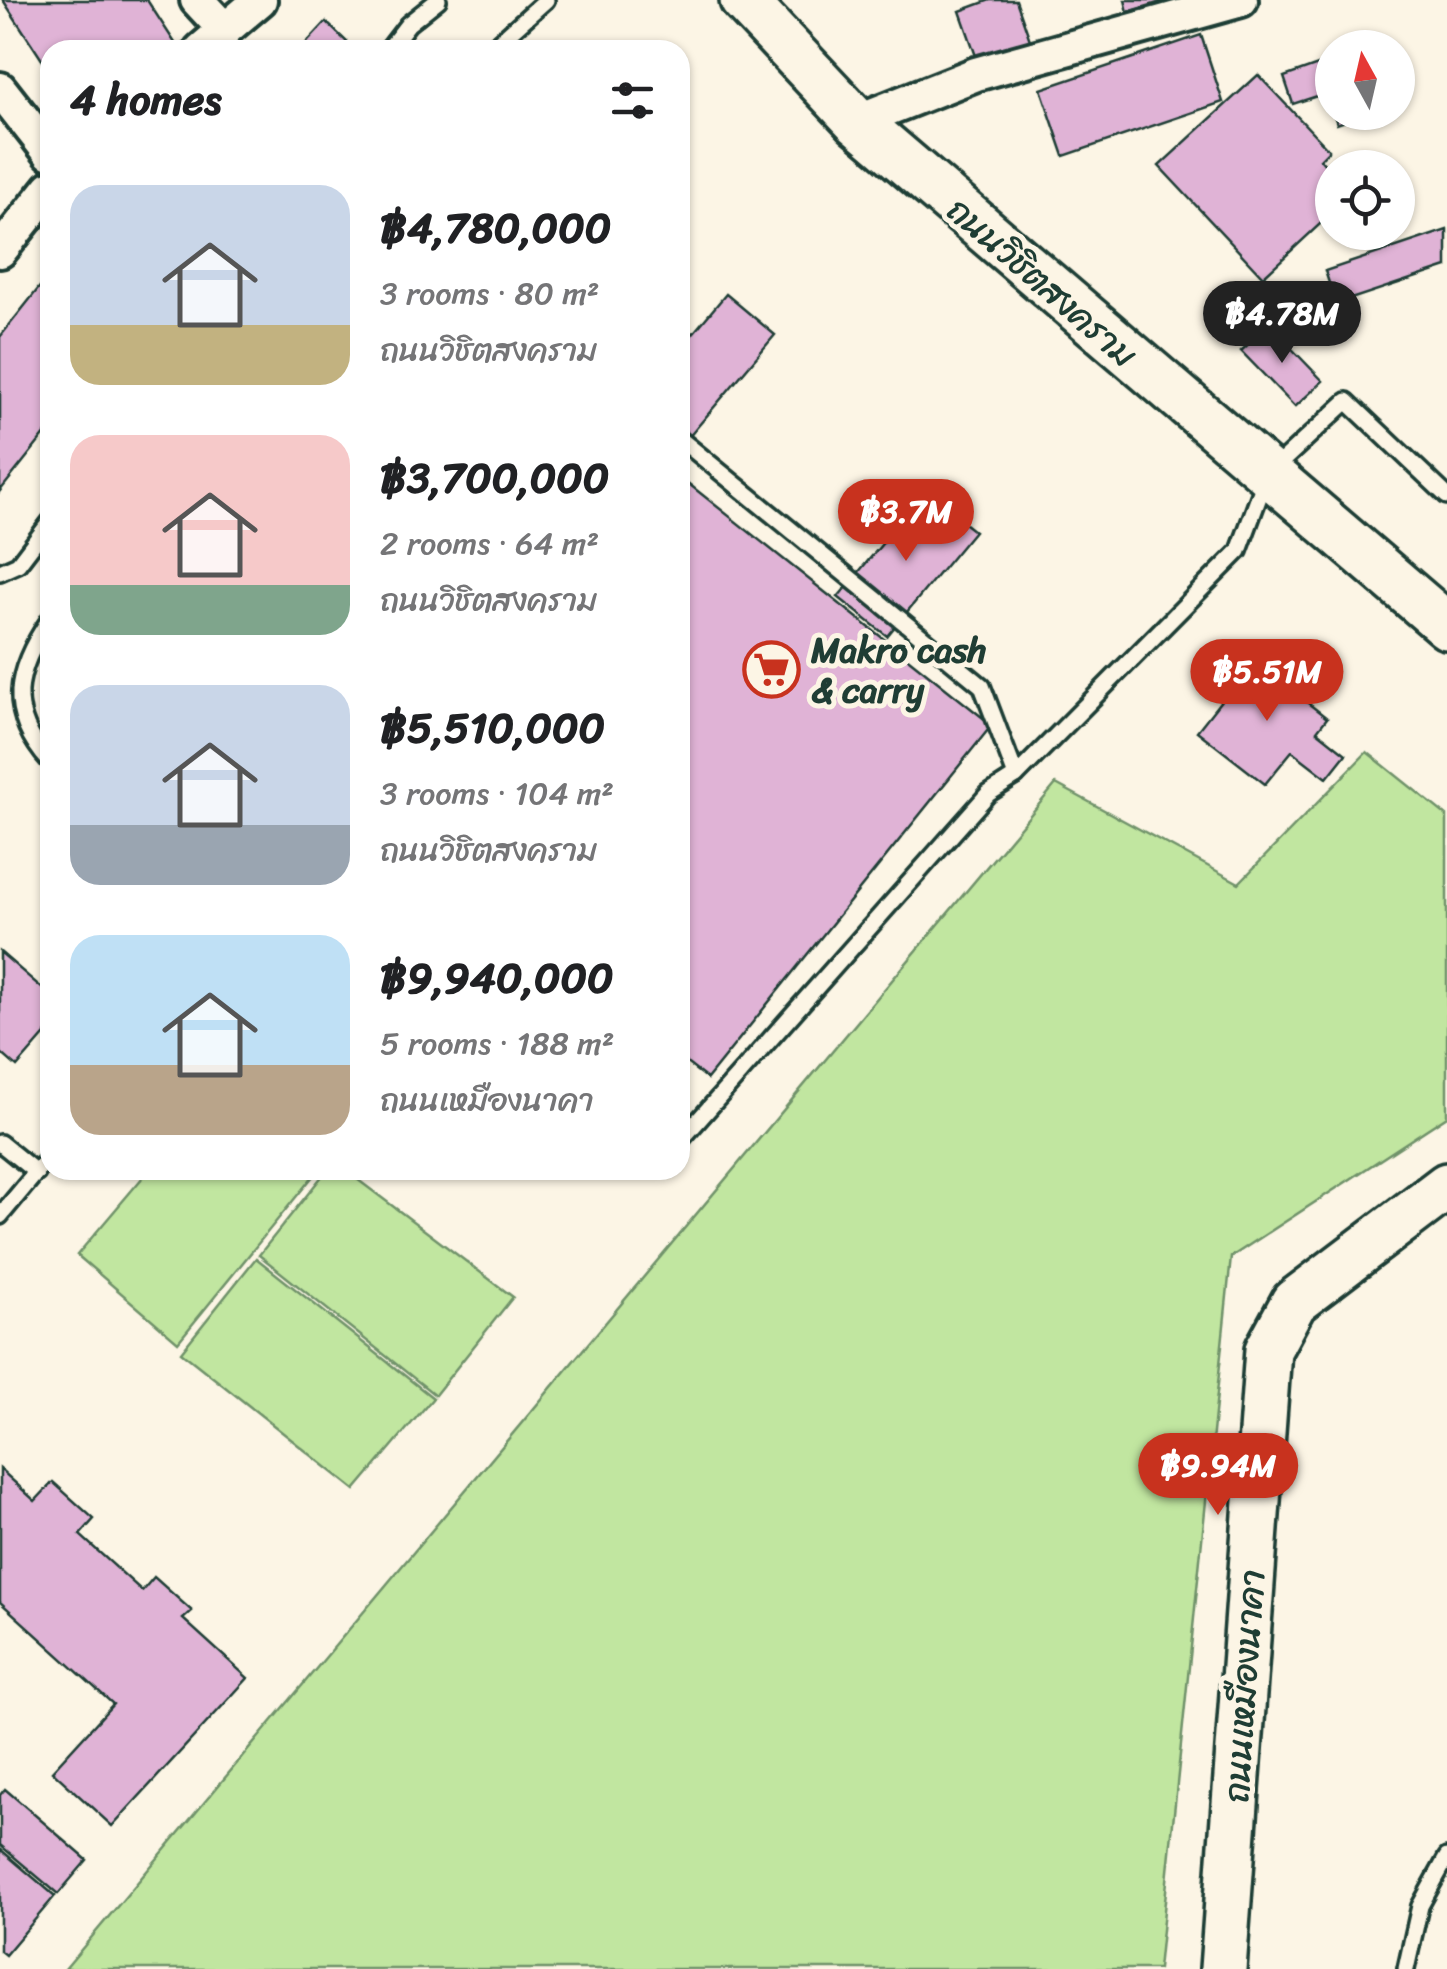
<!DOCTYPE html>
<meta charset="utf-8">
<style>
:root{--surface:#fff;--page:#f2f2f2;--text:#202124;--muted:#757577;--accent:#c8321e}
body{margin:0;font-family:Sriracha,"Playpen Sans Thai",sans-serif;background:var(--page);color:var(--text);height:100vh;display:flex;flex-direction:column;font-size:38px;white-space:nowrap}
*{box-sizing:border-box;margin:0}
p{font-size:32px;color:var(--muted)}
.icon{flex:none;width:55px;height:55px;fill:none;stroke:currentColor;stroke-width:2;stroke-linecap:round;stroke-linejoin:round}
.map{position:relative;flex:1;overflow:hidden}
.sheet{position:absolute;left:40px;top:40px;width:650px;height:1140px;display:flex;flex-direction:column;background:var(--surface);border-radius:30px;box-shadow:0 2px 8px #0004}
.sheet>*{flex:none}
.needle{width:65px;rotate:352deg}
.fabs{position:absolute;left:1315px;top:30px;display:grid;gap:20px}
.fabs a{display:grid;place-items:center;width:100px;height:100px;border-radius:50%;background:var(--surface);box-shadow:0 2px 8px #0004;font-size:50px}
.price{position:absolute;translate:-50% -85px;padding:0 22px;border-radius:35px;background:var(--accent);color:#fff;font-size:32px;line-height:65px;filter:drop-shadow(0 2px 5px #0008)}
.price::after{content:'';position:absolute;left:50%;top:60px;width:30px;height:22px;margin-left:-15px;background:inherit;clip-path:polygon(0 0,100% 0,50% 100%)}
.price.on{background:#222;color:#fff}
ul{padding:0;list-style:none}
li{display:flex;align-items:center;gap:30px;height:250px;padding:0 30px}
li span{display:grid;place-items:center;flex:none;width:280px;height:200px;border-radius:30px;color:#555}
li>.icon{margin-inline-start:auto}
span .icon{width:120px;height:120px;fill:#fffc;stroke-width:1}
li b{font-size:42px}
h2{display:flex;justify-content:space-between;align-items:center;height:120px;padding:0 30px;font-size:42px}
.map>svg:first-child{display:block}
</style>
<div class="map">
<svg width="1447" height="1969" viewBox="0 0 1447 1969">
<rect width="100%" height="100%" fill="#fcf5e5"/>
<filter id="ink" filterUnits="userSpaceOnUse"><feTurbulence type="fractalNoise" baseFrequency=".01" numOctaves="2"/><feDisplacementMap in="SourceGraphic" scale="20" xChannelSelector="R" yChannelSelector="G"/><feConvolveMatrix kernelMatrix="1 2 1 2 8 2 1 2 1" color-interpolation-filters="sRGB"/></filter>
<g filter="url(#ink)">
<g fill="#c1e6a0" stroke="#70926a" stroke-width="2.5">
<path d="M1367 752 1447 816V1116L1231 1257 1158 1969H65L1056 784 1239 883Z"/>
<path d="M149 1170H318L178 1342 77 1255Z"/>
<path d="M327 1170H345L513 1297 435 1395 259 1255Z"/>
<path d="M256 1258 433 1398 355 1490 181 1352Z"/>
</g>
<g fill="#e0b3d6" stroke="#1f3d34" stroke-width="2.5">
<path d="M3 0H147L177 46 170 50H50V72Z"/>
<path d="M990 0H1016L1030 40 977 59 960 11Z"/>
<path d="M1125 0H1168L1128 12Z"/>
<path d="M326 22 347 42 340 50H300Z"/>
<path d="M1201 35 1223 102 1064 156 1041 89Z"/>
<path d="M1332 60V112L1326 93 1293 104 1284 77Z"/>
<path d="M1258 75 1329 150 1320 159 1332 173V213L1263 277 1159 166Z"/>
<path d="M1333 112H1371L1337 124Z"/>
<path d="M1447 230V267L1336 304 1325 271Z"/>
<path d="M50 274V428L0 491V337Z"/>
<path d="M726 294 775 335 688 438 680 431V349Z"/>
<path d="M1269 325 1323 381 1295 407 1241 351Z"/>
<path d="M680 477 992 725 707 1079 680 1058Z"/>
<path d="M925 492 974 531 887 636 838 597Z"/>
<path d="M1244 653 1327 718 1317 731 1346 754 1327 778 1292 751 1265 784 1197 731 1230 689 1221 682Z"/>
<path d="M0 952 50 995V1029L17 1067 0 1052Z"/>
<path d="M0 1469 35 1501 53 1482 94 1519 80 1535 142 1591 154 1577 192 1611 183 1619 248 1678 112 1826 52 1771 113 1704 0 1602Z"/>
<path d="M5 1789 87 1860 58 1894 0 1845V1795Z"/>
<path d="M0 1849 55 1896 5 1955 0 1951Z"/>
</g>
<g fill="none" stroke-linecap="round" stroke-linejoin="round">
<defs>
<g id="lane">
<path d="M388 50 408 24 438 0"/>
<path d="M490 50 546 0"/>
<path d="M680 439 982 686 1016 776 1239 551 1267 475 1347 401 1447 496"/>
<path d="M0 572 18 564 50 522"/>
<path d="M50 619C15 670 5 712 50 762"/>
<path d="M680 1141 988 794 1016 776"/>
<path d="M0 1143 37 1173"/>
<path d="M0 1216 50 1156"/>
<path d="M1406 1969 1420 1906 1447 1857"/>
</g>
<g id="street">
<path d="M197 0 225 30"/>
<path d="M201 50 260 0"/>
<path d="M0 89 50 153"/>
<path d="M857 121 976 74 1241 0"/>
<path d="M0 251 50 188"/>
</g>
<g id="secondary">
<path d="M743 0 857 121 1447 626"/>
<path d="M1223 1969 1268 1350 1294 1302 1447 1186"/>
</g>
</defs>
<use href="#lane" stroke="#1f3d34" stroke-width="22"/>
<use href="#street" stroke="#1f3d34" stroke-width="40"/>
<use href="#secondary" stroke="#1f3d34" stroke-width="52"/>
<use href="#lane" stroke="#fcf5e5" stroke-width="15"/>
<use href="#street" stroke="#fcf5e5" stroke-width="32"/>
<use href="#secondary" stroke="#fcf5e5" stroke-width="45"/>
</g>
</g>
<defs>
<symbol id="supermarket-ring" viewBox="-11 -11 22 22"><circle r="9.5" fill="#fcf5e5" stroke="#c8321e" stroke-width="1.5"/><path d="M-6-5.5h2.5l.6 2H6L4.5 2H-2.5L-4.4-4H-6ZM-1.5 3.2a1.3 1.3 0 1 0 .1 0ZM3 3.2a1.3 1.3 0 1 0 .1 0Z" fill="#c8321e"/></symbol>
</defs>
<g fill-rule="evenodd">
<use href="#supermarket-ring" x="740" y="638" width="63" height="63"/>
</g>
<g text-anchor="middle" dominant-baseline="central" stroke-width="10" stroke-linejoin="round" paint-order="stroke">
<g font-size="35" fill="#1f3d34" stroke="#fcf5e5">
<text transform="translate(1042 282) rotate(41)">ถนนวิชิตสงคราม</text>
<text transform="translate(1244 1686) rotate(-86)">ถนนเหมืองนาคา</text>
</g>
<g font-size="35" font-weight="bold" fill="#1f3d34" stroke="#fcf5e5" text-anchor="start">
<text x="811" y="650">Makro cash<tspan x="811" dy="40">&amp; carry</tspan></text>
</g>
</g>
</svg>
<div class="fabs">
<a><svg class="needle" viewBox="-14 -14 28 28"><path d="M0-13l5 13h-10z" fill="#e53935"/><path d="M0 13l5-13h-10z" fill="#757577"/></svg></a>
<a><svg class="icon" aria-label="locate" viewBox="0 0 24 24"><circle cx="12" cy="12" r="6"/><path d="M12 2v4M12 18v4M2 12h4M18 12h4"/></svg></a>
</div>
<b class="price on" style="left:1282px;top:366px">฿4.78M</b>
<b class="price" style="left:906px;top:564px">฿3.7M</b>
<b class="price" style="left:1267px;top:724px">฿5.51M</b>
<b class="price" style="left:1218px;top:1518px">฿9.94M</b>
<section class="sheet">
<h2>4 homes<svg class="icon" aria-label="filters" viewBox="0 0 24 24"><path d="M4 7h16M4 17h16"/><circle cx="9" cy="7" r="2"/><circle cx="15" cy="17" r="2"/></svg></h2>
<ul>
<li><span style="background:linear-gradient(#c9d6e8 70%,#c2b280 0)"><svg class="icon" aria-label="home" viewBox="0 0 24 24"><path d="M3 11l9-7 9 7M6 9v11h12V9"/></svg></span><div><b>฿4,780,000</b><p>3 rooms · 80 m²</p><p>ถนนวิชิตสงคราม</p></div></li>
<li><span style="background:linear-gradient(#f6c9c9 75%,#7fa58c 0)"><svg class="icon" aria-label="home" viewBox="0 0 24 24"><path d="M3 11l9-7 9 7M6 9v11h12V9"/></svg></span><div><b>฿3,700,000</b><p>2 rooms · 64 m²</p><p>ถนนวิชิตสงคราม</p></div></li>
<li><span style="background:linear-gradient(#c9d6e8 70%,#9aa5b1 0)"><svg class="icon" aria-label="home" viewBox="0 0 24 24"><path d="M3 11l9-7 9 7M6 9v11h12V9"/></svg></span><div><b>฿5,510,000</b><p>3 rooms · 104 m²</p><p>ถนนวิชิตสงคราม</p></div></li>
<li><span style="background:linear-gradient(#bfe0f5 65%,#b9a48a 0)"><svg class="icon" aria-label="home" viewBox="0 0 24 24"><path d="M3 11l9-7 9 7M6 9v11h12V9"/></svg></span><div><b>฿9,940,000</b><p>5 rooms · 188 m²</p><p>ถนนเหมืองนาคา</p></div></li>
</ul>
</section>
</div>
